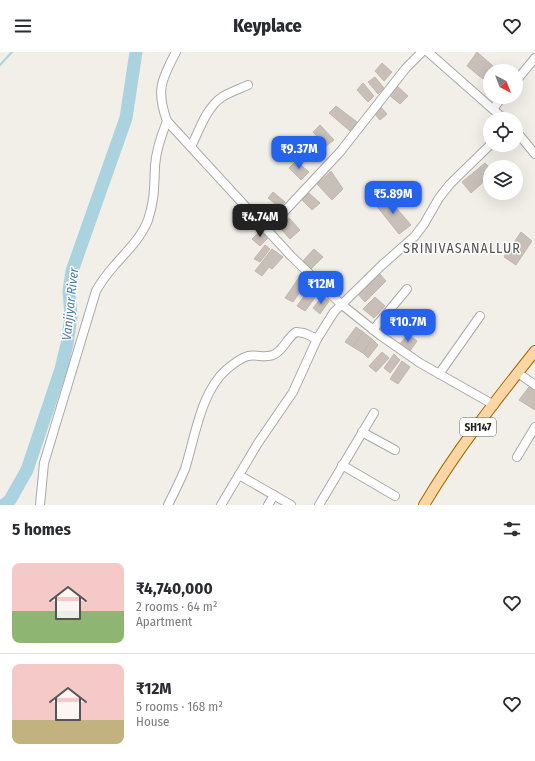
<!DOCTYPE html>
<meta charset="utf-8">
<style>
:root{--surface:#fff;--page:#f7f7f7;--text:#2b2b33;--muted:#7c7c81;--line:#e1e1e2;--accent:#2563eb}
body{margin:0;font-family:"Fira Sans Condensed",sans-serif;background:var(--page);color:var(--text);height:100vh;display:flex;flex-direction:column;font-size:15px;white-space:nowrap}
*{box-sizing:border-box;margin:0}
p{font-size:13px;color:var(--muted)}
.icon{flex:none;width:22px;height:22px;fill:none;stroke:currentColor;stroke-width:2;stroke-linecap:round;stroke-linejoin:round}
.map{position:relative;height:453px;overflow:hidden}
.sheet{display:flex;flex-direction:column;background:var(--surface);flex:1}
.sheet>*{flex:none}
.needle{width:26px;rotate:138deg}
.fabs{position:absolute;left:483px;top:12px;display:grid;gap:8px}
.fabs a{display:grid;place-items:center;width:40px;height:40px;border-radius:50%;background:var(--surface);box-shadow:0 4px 16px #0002;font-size:20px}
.price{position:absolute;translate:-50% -34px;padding:0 9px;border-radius:8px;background:var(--accent);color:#fff;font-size:13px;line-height:26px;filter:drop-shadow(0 1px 2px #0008)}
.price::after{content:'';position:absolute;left:50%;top:24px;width:12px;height:9px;margin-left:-6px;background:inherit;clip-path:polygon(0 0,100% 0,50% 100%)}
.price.active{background:#222;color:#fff}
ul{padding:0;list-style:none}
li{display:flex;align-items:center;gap:12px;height:100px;padding:0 12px}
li+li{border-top:1px solid var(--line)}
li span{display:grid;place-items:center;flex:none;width:112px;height:80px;border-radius:8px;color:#555}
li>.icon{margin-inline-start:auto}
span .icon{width:48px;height:48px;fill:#fffc;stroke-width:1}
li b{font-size:17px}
h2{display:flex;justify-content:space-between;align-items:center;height:48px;padding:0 12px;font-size:17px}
header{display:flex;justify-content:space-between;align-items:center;height:52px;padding:0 12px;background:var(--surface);font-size:18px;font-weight:800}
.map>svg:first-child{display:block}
</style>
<header><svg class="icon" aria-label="menu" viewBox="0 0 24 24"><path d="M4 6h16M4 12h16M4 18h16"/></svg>Keyplace<svg class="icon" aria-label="heart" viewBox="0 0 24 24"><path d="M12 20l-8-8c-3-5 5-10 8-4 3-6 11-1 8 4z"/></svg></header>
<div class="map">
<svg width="535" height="453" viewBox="0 0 535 453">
<rect width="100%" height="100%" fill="#f2efe9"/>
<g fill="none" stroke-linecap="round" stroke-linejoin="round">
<path stroke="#aad3df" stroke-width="2" d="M0 13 12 0"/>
<path stroke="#aad3df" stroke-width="13" d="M4 453 10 448 27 418 61 317 67 292 71 265 69 239 72 219 126 66 136 0"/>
</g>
<g fill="#c7bfb8" stroke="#c4b6ab">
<path d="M477 0 493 14 483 27 467 14Z"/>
<path d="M382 11 392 20 384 29 375 19Z"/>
<path d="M375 25 384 36 378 42 368 30Z"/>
<path d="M363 31 374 44 368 50 357 38Z"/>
<path d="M396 33 408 44 400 52 388 42Z"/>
<path d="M379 53 387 62 380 68 373 60Z"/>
<path d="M336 54 357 70 350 79 329 61Z"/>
<path d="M320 73 334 88 326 94 313 80Z"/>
<path d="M296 109 309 120 301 128 289 116Z"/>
<path d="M485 111 490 116V124L471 141 462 130Z"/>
<path d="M331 119 343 137 332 148 317 132Z"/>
<path d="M273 140 285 150 280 156 268 146Z"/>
<path d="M309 141 320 151 312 158 302 148Z"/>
<path d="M386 144 411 173 399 182 375 152Z"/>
<path d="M289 166 300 178 290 187 279 175Z"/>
<path d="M261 178 269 185 260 194 252 187Z"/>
<path d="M521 180 532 189 516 213 504 205Z"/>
<path d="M265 193 270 197 260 210 254 207Z"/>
<path d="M272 197 283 205 272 217 269 215 262 224 255 219Z"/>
<path d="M314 197 323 205 309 219 301 211Z"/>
<path d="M378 220 386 229 365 250 356 240Z"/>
<path d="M300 224 308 229 293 250 285 246Z"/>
<path d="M312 233 320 239 305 259 297 254Z"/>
<path d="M323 244 329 249 320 262 313 256Z"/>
<path d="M375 245 385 254 374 266 363 257Z"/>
<path d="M356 275 363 280 353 295 345 290Z"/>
<path d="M363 280 372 287 363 301 353 295Z"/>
<path d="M408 282 417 289 410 299 399 293Z"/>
<path d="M372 287 378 293 368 306 363 301Z"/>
<path d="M382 300 389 306 376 320 369 314Z"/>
<path d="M394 302 400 308 390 321 384 316Z"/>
<path d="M402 309 410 315 398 332 390 327Z"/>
<path d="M529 335 535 339V358L519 348Z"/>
</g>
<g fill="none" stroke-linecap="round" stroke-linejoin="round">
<defs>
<g id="minor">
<path d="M176 0C161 28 156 39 167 69L291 204 341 252 381 284 420 311 494 353"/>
<path d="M428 0 504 67"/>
<path d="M516 29 535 6"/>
<path d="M493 57 502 45"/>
<path d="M516 79 535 102"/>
<path d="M191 95C199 79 206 56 222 45 230 40 239 37 248 33"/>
<path d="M267 178 340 100 406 16 422 0"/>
<path d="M373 278 407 237"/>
<path d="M518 321 535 333"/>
<path d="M439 322 480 264"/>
<path d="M362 380 395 398"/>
<path d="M517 405 535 375"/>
<path d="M342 413 395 444"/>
<path d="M239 423 291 453"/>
<path d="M40 453 44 411 96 239C101 230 107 222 114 214 127 199 141 186 148 168 155 147 154 134 155 114 156 98 161 84 167 69"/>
<path d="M168 453C174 441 180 429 185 417 195 385 201 339 227 317 233 312 241 306 248 304 257 302 267 307 275 302 284 297 287 286 296 280L304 281 317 287"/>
<path d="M221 453 258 391 293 340 317 287 334 260 381 214 415 184 424 172 439 146 450 132 490 93"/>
<path d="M268 453 274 443"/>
<path d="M319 453 374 361"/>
</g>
<path id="major" d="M424 453C456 399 496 348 535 299"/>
</defs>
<use href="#minor" stroke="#a9a9a9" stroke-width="10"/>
<use href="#major" stroke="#a06b00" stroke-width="12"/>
<use href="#minor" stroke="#fff" stroke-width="8"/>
<use href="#major" stroke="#fcd6a4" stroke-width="10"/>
</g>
<g text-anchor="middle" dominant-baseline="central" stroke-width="3" stroke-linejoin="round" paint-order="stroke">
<rect fill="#fff" stroke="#646464" stroke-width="1" x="460" y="366" width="36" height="18" rx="3"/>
<g font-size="11" font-weight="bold" fill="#222">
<text x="478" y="375">SH147</text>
</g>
<g font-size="13" font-style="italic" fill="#4a7aab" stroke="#fff">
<text transform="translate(70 252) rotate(-84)">Vanjiyar River</text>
</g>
<g font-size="14" letter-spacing="1" fill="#555" stroke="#fff">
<text x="462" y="196">SRINIVASANALLUR</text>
</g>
</g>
</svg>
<div class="fabs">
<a><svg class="needle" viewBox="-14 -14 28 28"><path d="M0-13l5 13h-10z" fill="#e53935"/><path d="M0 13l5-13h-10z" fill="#7c7c81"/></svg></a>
<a><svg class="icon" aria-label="locate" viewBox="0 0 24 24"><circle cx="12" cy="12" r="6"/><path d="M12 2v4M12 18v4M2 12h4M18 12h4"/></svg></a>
<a><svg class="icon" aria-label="layers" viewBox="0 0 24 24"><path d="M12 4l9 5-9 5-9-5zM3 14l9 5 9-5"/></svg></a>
</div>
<b class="price" style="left:299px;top:118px">₹9.37M</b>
<b class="price" style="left:393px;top:163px">₹5.89M</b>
<b class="price active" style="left:260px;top:186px">₹4.74M</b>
<b class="price" style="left:321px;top:253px">₹12M</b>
<b class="price" style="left:408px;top:291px">₹10.7M</b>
</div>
<section class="sheet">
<h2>5 homes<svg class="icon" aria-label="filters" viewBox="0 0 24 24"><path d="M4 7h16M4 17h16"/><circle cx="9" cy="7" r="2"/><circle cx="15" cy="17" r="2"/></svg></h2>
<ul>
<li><span style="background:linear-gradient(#f6c9c9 60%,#8fb573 0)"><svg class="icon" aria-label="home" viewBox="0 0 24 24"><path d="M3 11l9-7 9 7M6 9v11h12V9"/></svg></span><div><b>₹4,740,000</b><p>2 rooms · 64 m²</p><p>Apartment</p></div><svg class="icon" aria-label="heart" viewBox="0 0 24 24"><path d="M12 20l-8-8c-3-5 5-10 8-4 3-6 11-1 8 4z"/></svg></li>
<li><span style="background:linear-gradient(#f6c9c9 70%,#c2b280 0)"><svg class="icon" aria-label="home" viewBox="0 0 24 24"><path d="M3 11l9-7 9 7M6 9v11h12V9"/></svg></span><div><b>₹12M</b><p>5 rooms · 168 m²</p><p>House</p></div><svg class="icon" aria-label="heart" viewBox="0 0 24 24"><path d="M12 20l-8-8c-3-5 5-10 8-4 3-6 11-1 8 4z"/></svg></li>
</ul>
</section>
